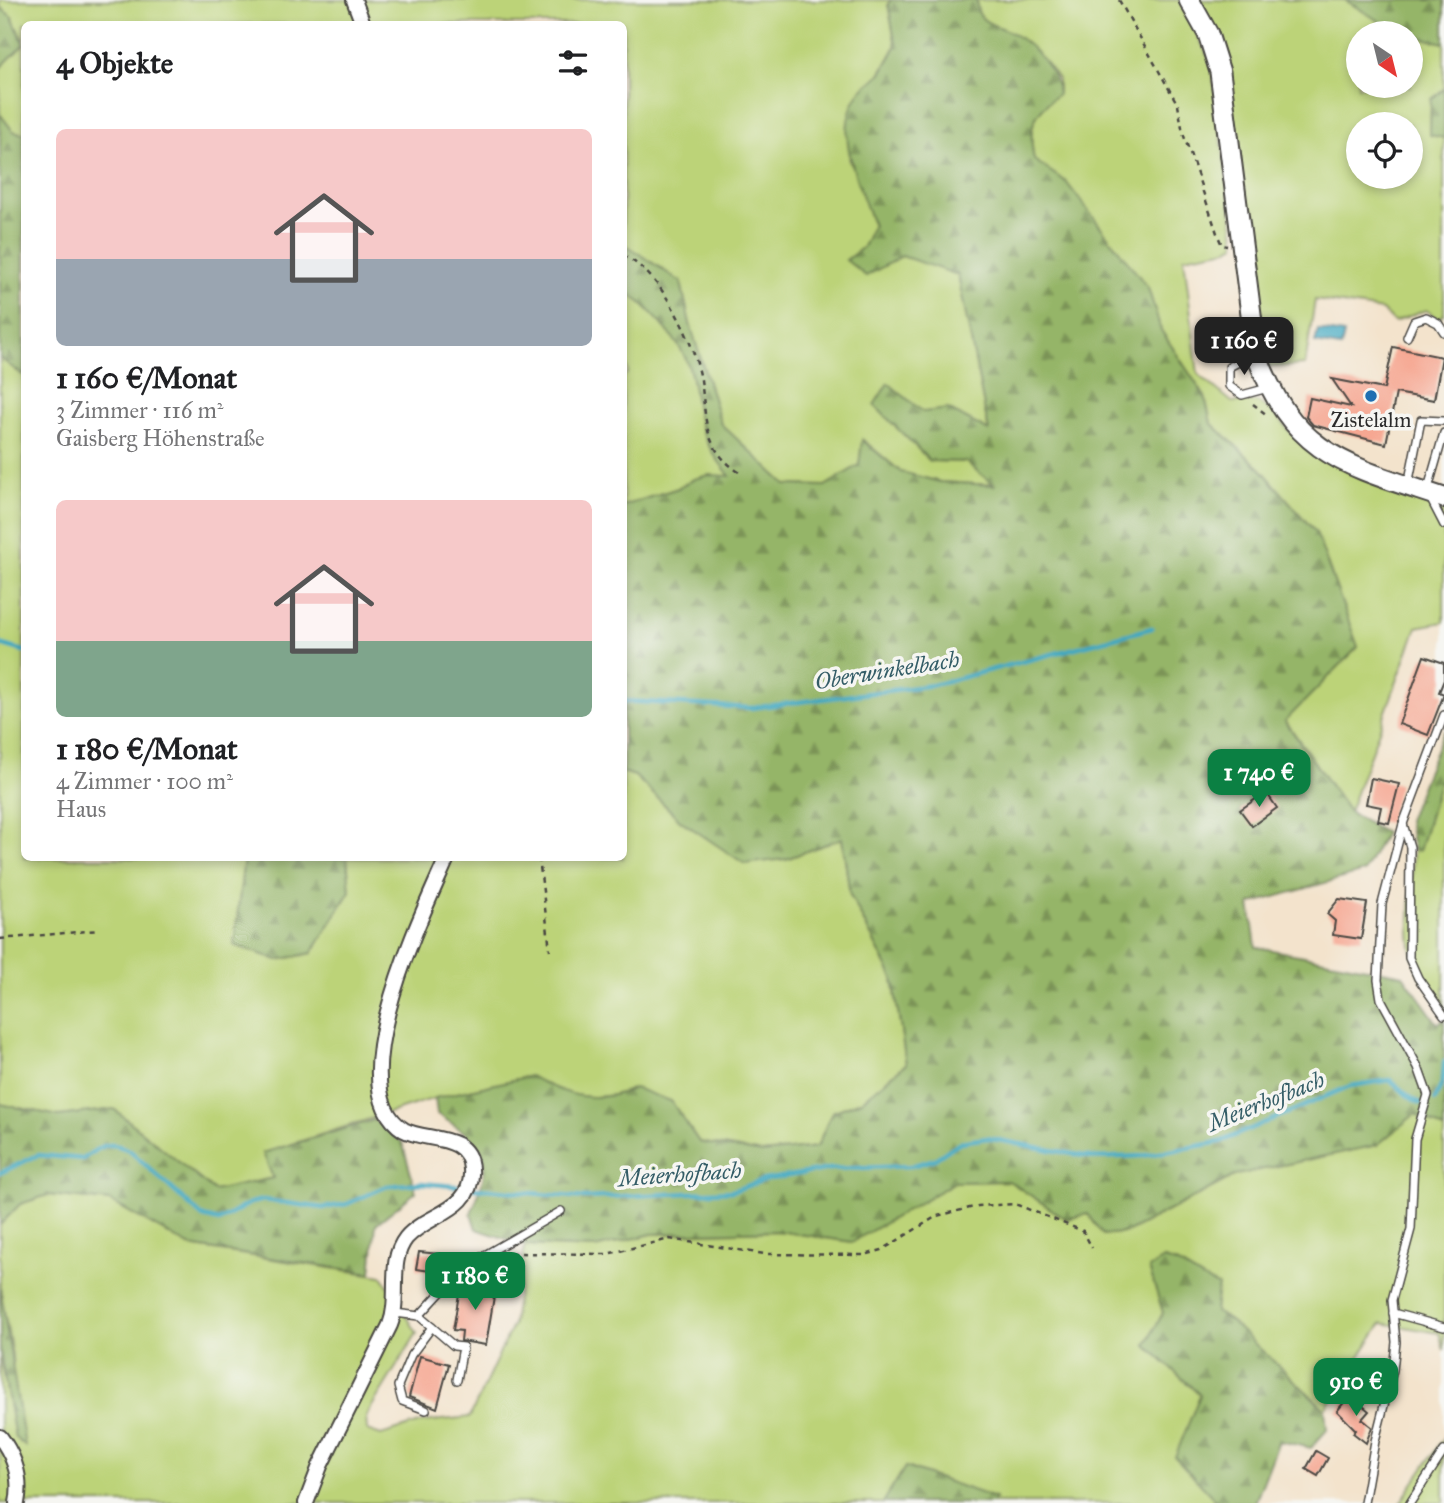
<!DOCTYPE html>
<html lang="de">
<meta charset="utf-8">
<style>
:root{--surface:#fff;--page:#f2f2f2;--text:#202124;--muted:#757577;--accent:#0b8043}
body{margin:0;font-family:"IM FELL Great Primer",serif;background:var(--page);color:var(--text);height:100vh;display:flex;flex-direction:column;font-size:26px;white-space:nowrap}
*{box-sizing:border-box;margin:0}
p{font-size:23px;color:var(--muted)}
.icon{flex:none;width:38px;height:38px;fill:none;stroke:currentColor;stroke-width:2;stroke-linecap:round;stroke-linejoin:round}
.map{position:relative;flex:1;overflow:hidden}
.panel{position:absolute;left:21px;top:21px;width:606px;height:840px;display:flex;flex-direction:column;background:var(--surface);border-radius:10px;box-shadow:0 4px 10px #0003}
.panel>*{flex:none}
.needle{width:46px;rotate:145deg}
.tools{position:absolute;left:1346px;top:21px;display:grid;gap:14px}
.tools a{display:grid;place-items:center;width:77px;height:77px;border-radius:50%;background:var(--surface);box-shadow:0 4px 10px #0003;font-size:35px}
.price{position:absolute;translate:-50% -60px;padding:0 16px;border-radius:14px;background:var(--accent);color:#fff;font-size:23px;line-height:46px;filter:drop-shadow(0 2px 4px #0008)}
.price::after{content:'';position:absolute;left:50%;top:42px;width:21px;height:16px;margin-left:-10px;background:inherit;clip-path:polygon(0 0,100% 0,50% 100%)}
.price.active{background:#222;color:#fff}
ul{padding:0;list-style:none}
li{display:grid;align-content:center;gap:14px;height:371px;padding:0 35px}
li span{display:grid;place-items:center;height:217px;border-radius:10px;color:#555}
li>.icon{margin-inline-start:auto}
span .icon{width:126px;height:126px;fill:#fffc;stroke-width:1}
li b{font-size:30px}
h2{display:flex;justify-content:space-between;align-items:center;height:84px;padding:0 35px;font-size:30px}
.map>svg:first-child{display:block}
</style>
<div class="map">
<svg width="1444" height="1503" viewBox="0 0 1444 1503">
<defs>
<pattern id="forest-firs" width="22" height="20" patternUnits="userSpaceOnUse" patternTransform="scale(1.75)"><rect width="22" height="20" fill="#95b568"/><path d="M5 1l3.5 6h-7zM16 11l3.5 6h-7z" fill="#7a9356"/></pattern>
<pattern id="water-ripples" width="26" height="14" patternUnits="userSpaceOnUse" patternTransform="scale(1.75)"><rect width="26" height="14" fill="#41a8c1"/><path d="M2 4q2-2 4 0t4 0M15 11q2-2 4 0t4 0" fill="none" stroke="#37899d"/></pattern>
</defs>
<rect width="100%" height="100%" fill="#f6f6f2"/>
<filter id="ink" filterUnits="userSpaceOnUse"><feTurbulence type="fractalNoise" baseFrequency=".0143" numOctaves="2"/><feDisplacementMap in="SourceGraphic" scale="14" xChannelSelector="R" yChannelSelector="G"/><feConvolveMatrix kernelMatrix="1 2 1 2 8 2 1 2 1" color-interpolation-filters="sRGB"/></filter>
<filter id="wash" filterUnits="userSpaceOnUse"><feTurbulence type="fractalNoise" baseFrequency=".00686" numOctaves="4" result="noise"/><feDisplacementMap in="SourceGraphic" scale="28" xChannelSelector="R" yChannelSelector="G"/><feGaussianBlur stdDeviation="1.57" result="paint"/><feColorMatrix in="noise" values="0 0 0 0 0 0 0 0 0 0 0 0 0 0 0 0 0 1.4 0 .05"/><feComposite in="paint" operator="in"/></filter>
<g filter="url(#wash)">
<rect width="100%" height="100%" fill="#f3e3cc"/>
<g fill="#bcd378" stroke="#747f52" stroke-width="2" fill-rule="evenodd">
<path d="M0 0H891L888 4 896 46 880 74 859 93 849 161 857 173 873 226 863 247 866 276 902 256 958 274 989 432 948 409 923 413 889 384 930 461 966 462 995 485 940 482 901 472 863 440 859 465 825 486 786 485 721 425 690 324 681 282 623 243V24H24V134L13 131 0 114V68L24 44 12 17 0 7Z"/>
<path d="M977 0H1180L1211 62 1236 245 1228 249 1184 257 1198 374 1232 402H1257L1273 411 1290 432 1444 504V622L1417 627 1349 812 1285 720 1358 647 1316 533 1261 469 1211 423 1205 397 1161 331 1148 288 1066 183 1034 161C1028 128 1031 115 1058 94V79C1048 64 1030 46 1015 35 1001 25 974 27 977 0Z"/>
<path d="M1198 0H1345L1403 33H1358V86H1410L1411 35 1444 43V89L1431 99 1430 135 1444 138V314L1439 319 1426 310 1394 322 1382 310 1315 300 1305 365 1270 367 1261 334 1220 37ZM1358 124H1410V177H1358Z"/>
<path d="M626 291C647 305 673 334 685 356 697 380 693 406 702 431 708 448 719 462 731 477L694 479 678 488 623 506V378L628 372 623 355V293Z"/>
<path d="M0 358 24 376V858H244L234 945 278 960 312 953 350 891 347 858H623V772L635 776 681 821 786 859 842 838 850 895 893 978 906 1064 861 1101 832 1112 817 1147 762 1153 699 1142 671 1101 635 1089C595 1105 566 1096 530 1076L435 1098 264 1153 273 1178 214 1191 114 1109 59 1116 0 1104Z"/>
<path d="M1444 766V1009C1433 995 1420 981 1415 964 1404 929 1414 885 1413 849L1419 851Z"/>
<path d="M1415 1113 1444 1129V1350L1439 1333 1382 1323 1325 1409 1230 1321 1215 1312 1217 1286C1197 1278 1185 1264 1164 1259L1163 1313 1146 1345 1200 1395 1176 1457 1215 1498 1211 1503H993L995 1499 906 1467 883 1503H0V1351L15 1438 12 1355 0 1287V1225L20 1204 48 1195 110 1201 189 1246 382 1276 417 1333 366 1416 367 1430 381 1435 423 1422 470 1417 513 1324 525 1245 595 1248 652 1234 778 1231 852 1242 955 1182 1009 1181 1066 1219 1088 1214 1103 1235 1128 1232 1236 1175 1377 1145Z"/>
<path d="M1444 1438V1503H1400Z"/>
</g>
<g fill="url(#forest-firs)" stroke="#60704a" stroke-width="2">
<path d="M891 0H977C974 25 1000 25 1014 34 1034 47 1058 71 1058 94 1031 115 1028 128 1034 160L1066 182 1148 288 1161 330 1205 397 1211 423 1261 469 1316 533 1358 647 1285 721 1349 812 1385 833 1364 872 1250 904 1256 947 1403 975 1438 1024 1444 1019V1129L1415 1114 1377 1145 1236 1175 1128 1232 1103 1235 1088 1214 1066 1219 1009 1181 955 1182 852 1242 778 1231 652 1234 595 1248 525 1245 476 1229 471 1213C496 1154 488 1146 437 1114L435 1098 530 1076C566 1096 595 1105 635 1088L671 1101 699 1142 762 1153 817 1147 832 1112 861 1101 906 1064 893 978 850 895 842 838 786 859 745 864 681 821 635 776 623 772V506L678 488 694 479 709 475 730 476C719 462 708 448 702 430 693 406 696 380 685 357 673 333 645 304 623 289V243L681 282 690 324 721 424 786 485 825 486 859 465 862 440 901 472 940 482 994 485 966 462 930 461 874 405 888 383 923 412 948 409 989 431 958 275 902 256 866 276 846 260 863 247 873 226C861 186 830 132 860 92 865 85 874 81 880 74 886 66 891 55 896 46L888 4Z"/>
<path d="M1345 0H1444V43L1395 31Z"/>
<path d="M0 7 12 17 24 44 0 68Z"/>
<path d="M1444 89V138L1430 135 1431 99Z"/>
<path d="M0 114 13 131 24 134V376L0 358Z"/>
<path d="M1444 730V766L1419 851 1413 849 1408 820Z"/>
<path d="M244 858H347L350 891 312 953 278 960 234 945Z"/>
<path d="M0 1104 59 1116 114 1109 214 1191 273 1178 263 1153 374 1120 402 1142 416 1192 376 1224 371 1273 189 1246 110 1201 48 1195 20 1204 0 1225Z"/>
<path d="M1164 1259C1185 1264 1197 1278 1218 1286L1215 1312 1230 1321 1325 1409 1327 1430 1311 1448 1279 1441 1255 1503H1218L1175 1457 1200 1395 1146 1345 1163 1313 1149 1268Z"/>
<path d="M0 1287 25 1446 15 1438 0 1351Z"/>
<path d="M905 1467 995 1498 993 1503H883Z"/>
</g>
<path fill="url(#water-ripples)" stroke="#366a76" stroke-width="2" d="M1318 330 1344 334 1341 347 1315 343Z"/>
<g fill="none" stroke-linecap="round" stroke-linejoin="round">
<g stroke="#41a8c1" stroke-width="4.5">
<path d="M0 644 24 651"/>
<path d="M623 701 751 708 933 685 1152 628"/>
<path d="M1435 1100 1443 1080 1444 1062"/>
<path d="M0 1173 38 1155 83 1159C100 1146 108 1140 129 1150L203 1217 219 1221 250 1203 264 1200 323 1208 347 1204 387 1186 421 1183 585 1198 732 1191 764 1180 830 1169 911 1166 935 1159 960 1142 987 1138 1095 1158 1142 1156 1220 1142 1350 1086 1390 1080C1400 1087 1409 1100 1421 1103"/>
</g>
</g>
<g id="blocks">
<g fill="#f6a792">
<path d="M1393 347 1442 357 1434 400 1396 393 1386 444 1313 425 1306 417 1310 398 1351 407 1332 379 1384 389Z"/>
<path d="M1424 656 1444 663V680L1439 692 1444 694 1428 735 1399 724Z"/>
<path d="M1371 778 1399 784 1389 823 1378 821 1381 807 1366 804Z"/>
<path d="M1266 792 1277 808 1252 826 1240 810Z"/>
<path d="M1339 899 1367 903 1361 939 1333 935 1335 921 1327 914Z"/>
<path d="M419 1252 440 1254 438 1272 416 1269Z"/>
<path d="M471 1280 496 1284 486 1345 461 1341 462 1331 453 1330 460 1288 469 1289Z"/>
<path d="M420 1356 449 1364 437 1408 409 1397Z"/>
<path d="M1350 1395 1369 1411 1362 1419 1372 1427 1366 1443 1353 1433 1356 1430 1337 1411Z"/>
<path d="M1316 1451 1328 1458 1318 1476 1306 1469Z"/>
</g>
</g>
</g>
<g filter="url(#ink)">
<use href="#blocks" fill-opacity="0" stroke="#494743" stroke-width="2"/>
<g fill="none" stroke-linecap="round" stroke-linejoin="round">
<defs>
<g id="service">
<path d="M1407 337 1414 321 1426 317 1438 323 1444 332"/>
<path d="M1256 353 1229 367V386L1242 395 1268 388"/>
<path d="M1444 433 1427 492 1444 525"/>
<path d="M1408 485 1421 420 1444 421"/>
<path d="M1444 715 1403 824 1410 847 1409 958 1418 978 1444 1015"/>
<path d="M395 1313 419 1316 454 1346 463 1347 457 1380"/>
<path d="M1393 1313 1444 1327"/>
<path d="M419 1316 464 1267 561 1211"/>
<path d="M426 1410 402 1401 398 1386 411 1355 432 1327"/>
<path d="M1364 1503 1375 1441 1393 1370 1396 1342 1392 1300 1411 1229 1415 1139 1428 1095 1418 1067 1381 999 1378 980 1382 904 1403 824"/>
<path d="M1410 1503 1444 1451"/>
</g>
<g id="minor">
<path d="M354 0 363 24"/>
<path d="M0 1437C15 1457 22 1478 17 1503"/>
<path d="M306 1503 320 1466 390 1325C401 1297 387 1262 406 1238 427 1213 474 1212 471 1169 469 1132 425 1142 404 1130 336 1089 425 909 447 858"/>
</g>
<path id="secondary" d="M1189 0 1208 34 1220 72 1256 353C1293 457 1349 466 1444 498"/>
</defs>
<use href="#service" stroke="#494743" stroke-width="10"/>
<use href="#minor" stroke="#494743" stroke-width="18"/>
<use href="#secondary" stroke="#494743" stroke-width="23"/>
<g stroke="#494743" stroke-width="2.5" stroke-dasharray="5 5" stroke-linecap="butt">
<path d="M1119 0 1178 105 1183 133 1218 236 1222 245 1227 246"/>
<path d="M623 256C661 271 694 341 701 380 707 421 702 449 742 474"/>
<path d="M1253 404 1267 415"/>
<path d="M539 858 550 950"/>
<path d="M0 939 99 930"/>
<path d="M511 1253 607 1254 670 1239 764 1254 865 1255 882 1250 937 1216 978 1206 1015 1204 1083 1231 1092 1248"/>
</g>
<use href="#service" stroke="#fff" stroke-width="7"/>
<use href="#minor" stroke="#fff" stroke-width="14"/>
<use href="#secondary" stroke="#fff" stroke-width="19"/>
</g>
</g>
<circle fill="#1f6fb2" stroke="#f6f6f2" stroke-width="2.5" cx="1371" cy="396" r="7"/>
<g text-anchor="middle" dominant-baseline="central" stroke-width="7" stroke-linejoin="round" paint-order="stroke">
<g font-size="21" fill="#2b2b2b" stroke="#f6f6f2">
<text x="1371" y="420">Zistelalm</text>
</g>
<g font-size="23" font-style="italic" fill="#345d67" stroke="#f6f6f2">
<text transform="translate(887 670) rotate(-9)">Oberwinkelbach</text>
<text transform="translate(1266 1101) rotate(-22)">Meierhofbach</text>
<text transform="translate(680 1174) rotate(-4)">Meierhofbach</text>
</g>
</g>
</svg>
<div class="tools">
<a><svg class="needle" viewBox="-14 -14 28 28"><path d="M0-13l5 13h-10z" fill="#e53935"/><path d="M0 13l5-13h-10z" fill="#757577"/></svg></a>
<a><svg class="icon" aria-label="locate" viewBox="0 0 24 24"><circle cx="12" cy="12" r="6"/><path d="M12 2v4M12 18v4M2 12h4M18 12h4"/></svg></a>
</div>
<b class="price active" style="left:1244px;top:377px">1 160 €</b>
<b class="price" style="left:1259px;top:809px">1 740 €</b>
<b class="price" style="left:475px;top:1312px">1 180 €</b>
<b class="price" style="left:1356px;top:1418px">910 €</b>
<section class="panel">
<h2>4 Objekte<svg class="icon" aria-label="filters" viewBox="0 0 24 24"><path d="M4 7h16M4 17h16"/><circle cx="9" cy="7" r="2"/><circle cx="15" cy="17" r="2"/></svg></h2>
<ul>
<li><span style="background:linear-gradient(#f6c9c9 60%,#9aa5b1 0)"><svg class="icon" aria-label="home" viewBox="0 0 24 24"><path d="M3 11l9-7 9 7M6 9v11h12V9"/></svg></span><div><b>1 160 €/Monat</b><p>3 Zimmer · 116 m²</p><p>Gaisberg Höhenstraße</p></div></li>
<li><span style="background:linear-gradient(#f6c9c9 65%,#7fa58c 0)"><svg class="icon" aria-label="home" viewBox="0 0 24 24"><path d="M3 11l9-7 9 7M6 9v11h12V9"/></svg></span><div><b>1 180 €/Monat</b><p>4 Zimmer · 100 m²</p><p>Haus</p></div></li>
</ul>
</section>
</div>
